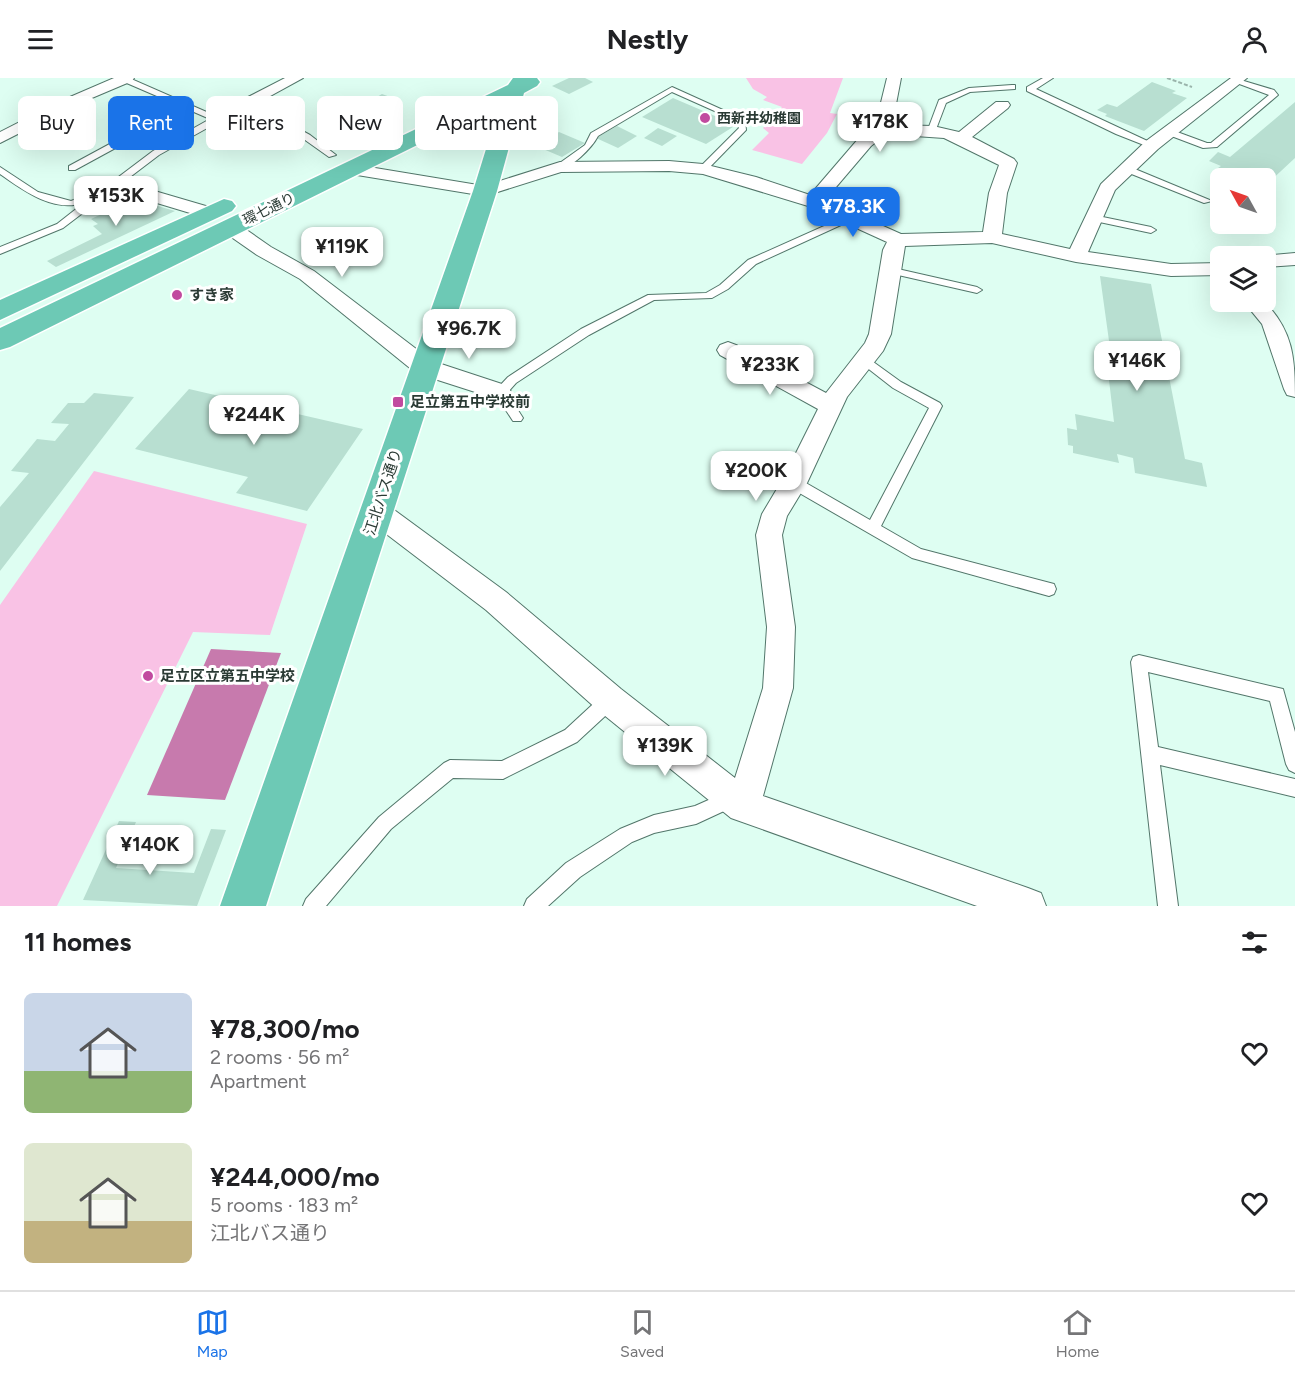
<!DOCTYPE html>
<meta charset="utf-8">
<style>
:root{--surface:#fff;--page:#f6f6f6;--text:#202124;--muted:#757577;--line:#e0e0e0;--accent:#1a73e8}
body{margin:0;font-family:Figtree,"Noto Sans JP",sans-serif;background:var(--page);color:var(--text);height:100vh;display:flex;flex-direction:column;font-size:22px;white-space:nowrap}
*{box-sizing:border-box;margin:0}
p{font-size:20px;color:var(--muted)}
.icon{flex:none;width:33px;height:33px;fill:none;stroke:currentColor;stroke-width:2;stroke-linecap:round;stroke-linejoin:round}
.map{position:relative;height:828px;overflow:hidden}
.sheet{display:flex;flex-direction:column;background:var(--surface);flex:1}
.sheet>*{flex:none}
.banner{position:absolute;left:18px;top:18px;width:600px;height:54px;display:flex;gap:12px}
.needle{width:39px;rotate:310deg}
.fabs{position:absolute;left:1210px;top:90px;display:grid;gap:12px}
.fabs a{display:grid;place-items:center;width:66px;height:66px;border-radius:9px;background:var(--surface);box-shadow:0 6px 24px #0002;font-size:30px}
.price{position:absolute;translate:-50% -51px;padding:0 14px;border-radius:12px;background:#fff;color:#222;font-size:20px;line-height:39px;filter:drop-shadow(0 2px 3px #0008)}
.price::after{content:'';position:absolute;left:50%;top:36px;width:18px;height:14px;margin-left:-9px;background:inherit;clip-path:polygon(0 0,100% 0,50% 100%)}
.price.current{background:var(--accent);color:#fff}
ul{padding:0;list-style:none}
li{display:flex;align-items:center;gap:18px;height:150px;padding:0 24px}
li span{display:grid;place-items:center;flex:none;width:168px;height:120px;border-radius:9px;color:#555}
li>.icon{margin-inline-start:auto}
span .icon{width:72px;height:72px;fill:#fffc;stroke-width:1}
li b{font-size:26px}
h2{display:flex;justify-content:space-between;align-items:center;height:72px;padding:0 24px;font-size:26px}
.tag{padding:0 21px;border-radius:9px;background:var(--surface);box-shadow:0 6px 24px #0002;font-size:21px;line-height:54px}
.tag.current{background:var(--accent);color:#fff}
header{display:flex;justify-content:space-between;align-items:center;height:78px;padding:0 24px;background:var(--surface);font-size:27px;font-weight:700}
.menu{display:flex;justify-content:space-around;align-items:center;height:84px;border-top:2px solid var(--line);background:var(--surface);font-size:16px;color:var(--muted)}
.menu a{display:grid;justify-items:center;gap:3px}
.menu .current{color:var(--accent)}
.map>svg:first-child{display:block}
</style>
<header><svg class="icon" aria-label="menu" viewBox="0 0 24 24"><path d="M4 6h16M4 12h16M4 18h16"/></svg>Nestly<svg class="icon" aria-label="person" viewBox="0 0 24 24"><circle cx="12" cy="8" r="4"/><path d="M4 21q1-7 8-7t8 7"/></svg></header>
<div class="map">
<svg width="1295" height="828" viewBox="0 0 1295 828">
<rect width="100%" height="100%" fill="#defef2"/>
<g fill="#f9c2e5">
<path d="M746 0H843L830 35 837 36 827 55 802 86 752 72 769 55 763 50 782 29 763 22 767 19 753 11Z"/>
<path d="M94 393 307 446 270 557 193 554 57 828H0V527Z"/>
</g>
<path fill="#c77aad" d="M211 571 281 575 225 722 147 717Z"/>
<g fill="#b8dfd1">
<path d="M569 0H585L593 4 569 16 552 8Z"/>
<path d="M1152 4 1176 13 1172 15 1187 20 1144 53 1105 38 1107 36 1097 32 1107 26 1117 29Z"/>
<path d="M382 16 390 19 328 58 317 54Z"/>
<path d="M673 20 736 47 706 66 642 39Z"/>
<path d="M263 22 277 28 258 38 244 32Z"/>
<path d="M1295 24V80L1266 107V100H1245L1218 90 1221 88 1209 83 1218 74 1230 79Z"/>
<path d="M617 48 637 58 618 70 596 60Z"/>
<path d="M658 50 677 58 662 68 644 60Z"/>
<path d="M559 54 585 65 562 79 536 68Z"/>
<path d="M134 121 175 133 56 189 47 183 102 156 93 148 98 146 91 141Z"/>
<path d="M1100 198 1151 206 1185 381 1202 385 1207 409 1135 395 1133 380 1117 376 1119 385 1073 375V368L1068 367 1067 350 1077 352 1075 336 1114 344 1105 269 1110 270Z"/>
<path d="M189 311 363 351 307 433 236 415 248 399 135 371Z"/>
<path d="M94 315 134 319 0 493V429L29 395 11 393 37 361 55 363 69 346 51 345 68 325H84Z"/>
<path d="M119 743 136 744 116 790 194 795 211 751 226 752 197 828 83 822Z"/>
</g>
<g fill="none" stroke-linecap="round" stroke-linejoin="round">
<defs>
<g id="service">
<path d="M122 0H129L218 39 278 42 290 46 310 57 336 77 329 79 298 57 277 47 218 44 159 77 63 150 0 176V169L57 146 85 124C55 136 24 113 0 96V89L38 114 71 123 90 116H96L153 73 210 41 187 31 75 92H69V88L180 28 122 3Z"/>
<path d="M1043 0H1053L1036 11 1156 67 1149 69 1116 56 1027 13V9Z"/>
<path d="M1234 0 1274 12 1278 17 1217 69 1203 70 1166 56V52L1169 51 1207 65H1211L1269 17 1234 4Z"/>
<path d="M1012 7H1015V11L970 14 946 25 935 54 931 57 927 54 939 22 969 10Z"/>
<path d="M672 9 745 42 746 52 706 93 698 91 739 50 737 43 672 14 598 58C592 70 570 92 557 91V87L585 67 591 55Z"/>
<path d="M1124 89H1130L1212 123 1204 125 1124 93Z"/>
<path d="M851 136 854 137V141L756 186 728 211 712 220 654 222 589 257 516 305 507 315 523 340 521 343H513L494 314 508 299 581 251 648 217 706 215 720 207 748 182Z"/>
<path d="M1093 137 1151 149 1156 152 1151 155 1090 142V138Z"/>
<path d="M889 189 977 209 982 212 977 215 885 194V190Z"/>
<path d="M865 278 901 304 940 325 942 328 881 448 921 471 1054 506 1056 511 1054 516 1049 518 912 480 789 409 787 405 789 401H799L870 442 929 330 893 310 861 285 859 282 861 279Z"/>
<path d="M1139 577 1283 611 1295 654V695L1289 692 1286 686 1270 623 1148 594 1158 669 1295 701V719L1160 687 1178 828H1158L1131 584 1133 579Z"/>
<path d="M610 614 616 616 618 622 616 628 577 664 503 701 453 700 391 751 326 828H303L306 821 379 739 444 685 450 682 502 683 565 652 604 616Z"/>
<path d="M731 712 737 715 740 721 737 727 696 746 654 755 632 764 580 799 548 828H524L527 821 566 785 620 751 654 737 695 728Z"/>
</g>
<g id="minor">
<path d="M114 0H134L132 3 73 28 0 65V54L63 22Z"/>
<path d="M285 0H303L223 44H211L209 41 211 38Z"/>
<path d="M887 0H901L892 47 933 48 959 54 996 24H1008L1010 27 1008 30 972 59 1014 81 1017 85 1007 115 1002 156 1070 171 1101 106 1146 63 1231 0H1247L1158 71 1115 112 1088 174 1171 186 1221 185V197L1171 198 1076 184 992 165 905 168 891 256 883 273 847 319 807 405 787 438 782 457 795 549 793 610 763 718 1028 810 1041 815 1046 828H977L731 740 599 633 486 532 368 442 364 434 368 426 377 423 386 426 506 514 621 611 735 700 763 610 767 549 756 457 762 436 784 399 818 331 720 277 717 272 720 267 728 264 736 267 826 315 865 265 869 256 883 172 887 164 808 128 703 96 669 93 561 94 485 118 351 96 345 95 342 91 345 87 351 86 484 108 560 84 669 83 703 86 756 99 810 117 859 60 875 49ZM886 56 944 60 999 87 989 115 983 154 901 156 825 122 871 68Z"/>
<path d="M108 108 141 109 216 131 219 135 216 139 210 141 137 119 102 117 99 113 102 109Z"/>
<path d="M231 144 238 146 271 169 314 193 432 283 508 308 511 314 508 320 500 322 416 295 300 201 257 177 224 154 222 150 224 146Z"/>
<path d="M1295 175V187L1266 189V178H1260Z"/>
<path d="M1244 224H1265C1293 254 1295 279 1295 319L1287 317 1284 311 1262 246Z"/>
</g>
<g id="primary">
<path d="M513 0H537L540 4 537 8 524 15 497 113 266 828H220L473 113 500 26 10 269 0 272V250L508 7Z"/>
<path d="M224 121 232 123 236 128 232 133 0 242V222Z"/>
</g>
</defs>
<use href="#service" stroke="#52766a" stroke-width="2"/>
<use href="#minor" stroke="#52766a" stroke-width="2"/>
<use href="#primary" stroke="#fff" stroke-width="3"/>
<path stroke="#9ab4ab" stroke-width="2" stroke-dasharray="4 2" stroke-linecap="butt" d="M1167 0 1192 9"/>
<use href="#service" fill="#fff" fill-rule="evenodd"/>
<use href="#minor" fill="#fff" fill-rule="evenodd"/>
<use href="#primary" fill="#6dc9b5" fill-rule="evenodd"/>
</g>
<g fill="#c14a9f" stroke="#fff" stroke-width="2">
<circle cx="705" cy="40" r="6"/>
<circle cx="177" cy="217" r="6"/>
<rect x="392" y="318" width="12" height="12" rx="3"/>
<circle cx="148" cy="598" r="6"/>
</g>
<g text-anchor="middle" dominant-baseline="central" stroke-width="6" stroke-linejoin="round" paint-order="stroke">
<g font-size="14" font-weight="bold" fill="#2a3a34" stroke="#fff" text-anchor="start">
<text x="717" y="40">西新井幼稚園</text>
</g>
<g font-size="14" fill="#2a3a34" stroke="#fff">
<text transform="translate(269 131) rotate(-26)">環七通り</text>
</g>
<g font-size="15" font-weight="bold" fill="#2a3a34" stroke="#fff" text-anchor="start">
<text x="189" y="217">すき家</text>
<text x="410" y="324">足立第五中学校前</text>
<text x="160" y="598">足立区立第五中学校</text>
</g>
<g font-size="15" fill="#2a3a34" stroke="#fff">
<text transform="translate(383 414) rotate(-72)">江北バス通り</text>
</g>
</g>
</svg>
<div class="fabs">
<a><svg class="needle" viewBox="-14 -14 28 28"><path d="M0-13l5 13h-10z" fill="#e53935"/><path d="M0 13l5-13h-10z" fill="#757577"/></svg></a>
<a><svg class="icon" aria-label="layers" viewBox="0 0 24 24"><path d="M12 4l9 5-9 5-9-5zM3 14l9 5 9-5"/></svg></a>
</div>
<b class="price" style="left:880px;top:75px">¥178K</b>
<b class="price" style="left:116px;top:149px">¥153K</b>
<b class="price current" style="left:853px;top:160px">¥78.3K</b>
<b class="price" style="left:342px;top:200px">¥119K</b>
<b class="price" style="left:469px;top:282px">¥96.7K</b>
<b class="price" style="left:1137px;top:314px">¥146K</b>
<b class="price" style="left:770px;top:318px">¥233K</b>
<b class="price" style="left:254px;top:368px">¥244K</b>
<b class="price" style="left:756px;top:424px">¥200K</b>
<b class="price" style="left:665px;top:699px">¥139K</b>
<b class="price" style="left:150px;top:798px">¥140K</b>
<div class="banner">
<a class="tag">Buy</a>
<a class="tag current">Rent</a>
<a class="tag">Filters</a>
<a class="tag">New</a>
<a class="tag">Apartment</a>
</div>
</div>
<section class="sheet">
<h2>11 homes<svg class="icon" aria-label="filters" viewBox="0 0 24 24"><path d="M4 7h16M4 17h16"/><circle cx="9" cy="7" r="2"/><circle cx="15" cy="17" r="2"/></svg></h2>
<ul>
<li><span style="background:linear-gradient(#c9d6e8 65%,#8fb573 0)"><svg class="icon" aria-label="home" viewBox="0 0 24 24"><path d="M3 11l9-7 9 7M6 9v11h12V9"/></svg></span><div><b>¥78,300/mo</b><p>2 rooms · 56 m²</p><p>Apartment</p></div><svg class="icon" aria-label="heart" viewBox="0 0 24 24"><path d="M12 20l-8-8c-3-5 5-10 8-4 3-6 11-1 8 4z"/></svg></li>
<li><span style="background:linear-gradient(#dfe7d0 65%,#c2b280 0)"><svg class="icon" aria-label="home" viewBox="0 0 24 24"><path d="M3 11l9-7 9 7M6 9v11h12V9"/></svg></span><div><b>¥244,000/mo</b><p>5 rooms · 183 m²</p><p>江北バス通り</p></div><svg class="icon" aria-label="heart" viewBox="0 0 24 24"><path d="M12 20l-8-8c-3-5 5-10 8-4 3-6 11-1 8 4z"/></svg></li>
</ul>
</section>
<nav class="menu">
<a class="current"><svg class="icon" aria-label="map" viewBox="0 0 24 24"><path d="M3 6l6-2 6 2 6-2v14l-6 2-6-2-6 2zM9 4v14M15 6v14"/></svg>Map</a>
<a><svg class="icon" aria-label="saved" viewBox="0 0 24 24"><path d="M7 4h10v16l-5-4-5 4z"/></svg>Saved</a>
<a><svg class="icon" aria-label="home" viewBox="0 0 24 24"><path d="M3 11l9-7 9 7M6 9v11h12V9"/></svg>Home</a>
</nav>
